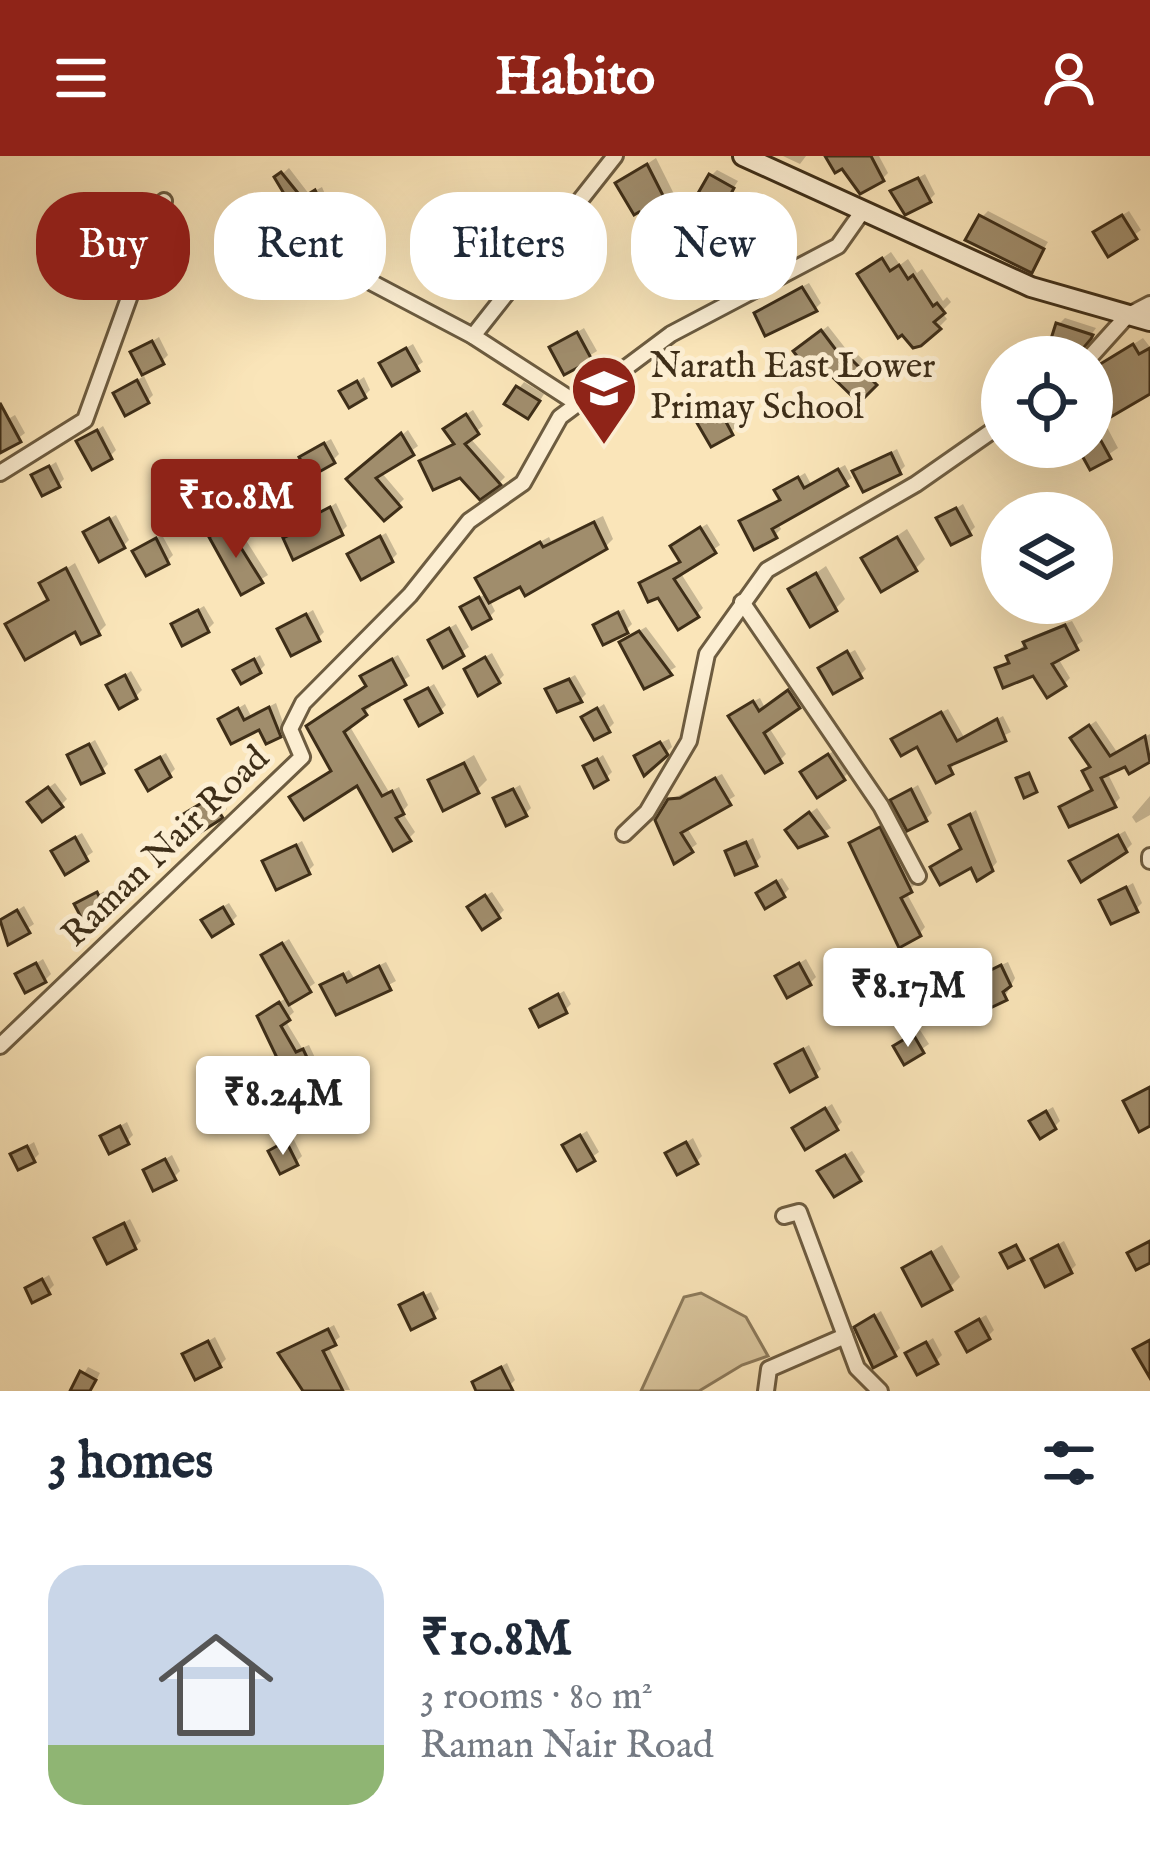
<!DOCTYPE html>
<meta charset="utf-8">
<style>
:root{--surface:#fff;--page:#f2f2f3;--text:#1f2937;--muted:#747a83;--line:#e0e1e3;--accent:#8f2418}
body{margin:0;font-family:"IM FELL English",serif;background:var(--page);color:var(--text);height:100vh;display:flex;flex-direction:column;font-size:45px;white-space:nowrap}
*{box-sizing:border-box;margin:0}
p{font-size:39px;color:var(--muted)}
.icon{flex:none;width:66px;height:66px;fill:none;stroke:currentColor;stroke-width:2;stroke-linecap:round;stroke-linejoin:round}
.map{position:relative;height:1235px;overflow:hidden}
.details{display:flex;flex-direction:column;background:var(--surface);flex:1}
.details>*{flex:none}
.banner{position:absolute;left:36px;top:36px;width:1080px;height:108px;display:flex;gap:24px}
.tools{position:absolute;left:981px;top:180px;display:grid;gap:24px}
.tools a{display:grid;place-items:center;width:132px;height:132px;border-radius:50%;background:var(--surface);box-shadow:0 12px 48px #0002;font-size:60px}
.price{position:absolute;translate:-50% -102px;padding:0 27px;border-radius:12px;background:#fff;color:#222;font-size:39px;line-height:78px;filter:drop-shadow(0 3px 6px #0008)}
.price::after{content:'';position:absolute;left:50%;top:72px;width:36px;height:27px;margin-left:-18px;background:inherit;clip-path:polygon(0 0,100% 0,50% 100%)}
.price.on{background:var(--accent);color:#fff}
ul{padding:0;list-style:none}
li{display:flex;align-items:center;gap:36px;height:300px;padding:0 48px}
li+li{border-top:3px solid var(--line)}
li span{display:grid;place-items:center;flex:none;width:336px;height:240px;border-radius:36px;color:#555}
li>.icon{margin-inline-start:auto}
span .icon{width:144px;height:144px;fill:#fffc;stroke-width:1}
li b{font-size:51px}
h2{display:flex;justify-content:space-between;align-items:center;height:144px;padding:0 48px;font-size:51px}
.pill{padding:0 42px;border-radius:48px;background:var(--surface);box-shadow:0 12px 48px #0002;font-size:42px;line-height:108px}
.pill.on{background:var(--accent);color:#fff}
header{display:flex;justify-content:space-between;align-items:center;height:156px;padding:0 48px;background:var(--accent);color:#fff;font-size:54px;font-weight:800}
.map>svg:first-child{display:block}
</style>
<header><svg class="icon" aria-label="menu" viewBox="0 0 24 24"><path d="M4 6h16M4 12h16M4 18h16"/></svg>Habito<svg class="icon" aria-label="person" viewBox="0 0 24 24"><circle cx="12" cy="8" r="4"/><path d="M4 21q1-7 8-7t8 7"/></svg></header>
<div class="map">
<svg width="1150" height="1235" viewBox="0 0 1150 1235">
<rect width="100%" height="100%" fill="#fae5b9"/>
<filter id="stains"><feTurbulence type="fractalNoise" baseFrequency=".00167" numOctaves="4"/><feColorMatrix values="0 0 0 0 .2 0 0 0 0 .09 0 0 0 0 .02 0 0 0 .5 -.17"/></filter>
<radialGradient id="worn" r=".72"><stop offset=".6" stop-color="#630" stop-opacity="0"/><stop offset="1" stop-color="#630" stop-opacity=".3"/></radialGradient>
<path fill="#dac69e" stroke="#8c7a5b" stroke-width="3" d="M701 1137 746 1161 768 1200 742 1209 699 1235H641L684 1141Z"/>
<g fill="#0003">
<path d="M783 0H806L800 8Z"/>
<path d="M841 0H879L888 17 882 23Z"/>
<path d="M656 2 689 68 708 54 715 64 707 72 663 75 619 27Z"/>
<path d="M289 12 309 38 322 31 328 45 302 62 278 22Z"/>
<path d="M717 14 738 25 722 49 711 20Z"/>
<path d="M925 18 935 38 929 44 894 36Z"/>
<path d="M988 55 1048 86 1031 113 982 61Z"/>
<path d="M1129 55 1141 74 1109 97 1103 71Z"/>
<path d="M891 96 900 109 908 103 917 117 922 113 943 145 947 141 951 146 941 156 947 163 939 171 860 118Z"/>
<path d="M809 127 821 147 815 153 764 152Z"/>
<path d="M1065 162 1096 172 1086 186 1059 168Z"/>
<path d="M828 170 853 202 857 198 881 221 859 243 803 190Z"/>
<path d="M584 172 597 195 565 215 553 191Z"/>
<path d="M159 181 168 199 162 205 134 197Z"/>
<path d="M1143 182 1150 191V234L1102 262 1118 292 1091 310 1078 291H1092L1094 214Z"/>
<path d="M413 188 423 206 394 226 389 202Z"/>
<path d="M144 220 153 239 147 245 117 237Z"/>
<path d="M364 221 370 234 364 240 343 236Z"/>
<path d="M524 226 544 238 534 254 508 247Z"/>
<path d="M723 243 737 270 731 276 697 260Z"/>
<path d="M473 254 483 270 469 281 505 321 499 327 422 305 456 286 453 267Z"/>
<path d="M15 259 25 277 0 296V268Z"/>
<path d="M103 270 116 294 110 300 80 286Z"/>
<path d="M408 274 418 290 381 316 404 343 385 361 356 317Z"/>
<path d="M331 283 339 298 333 304 309 295Z"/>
<path d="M897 293 905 310 899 316H856Z"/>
<path d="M56 306 64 323 58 329 35 320Z"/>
<path d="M845 309 852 322 778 367 781 373 775 379 749 360 782 342 778 334 805 317 811 328Z"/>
<path d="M336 347 347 370 341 376 287 383Z"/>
<path d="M963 348 975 371 969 377 940 363Z"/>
<path d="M116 359 129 384 123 390 86 377Z"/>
<path d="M603 360 613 383 606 390 489 443 495 455 489 461 464 451 487 437 479 422 487 415 549 381 551 385Z"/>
<path d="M235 367 268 419 242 435 213 381Z"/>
<path d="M707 368 720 389 680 416 703 452 697 458 642 427 683 405 680 385Z"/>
<path d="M907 373 925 403 915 413 865 402Z"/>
<path d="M386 377 397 398 391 404 351 398Z"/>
<path d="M162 379 173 399 167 405 136 395Z"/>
<path d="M75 407 106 469 98 477 9 468 50 442 43 428Z"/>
<path d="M826 410 845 443 835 453 792 434Z"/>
<path d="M204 450 214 467 208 473 174 468Z"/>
<path d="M624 453 632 468 626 474 597 469Z"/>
<path d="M313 454 324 476 318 482 281 474Z"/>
<path d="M1072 465 1083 485 1058 502 1070 522 1064 528 1034 517 999 513 1033 480Z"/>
<path d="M456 468 469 491 444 508 438 479Z"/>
<path d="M646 471 676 511 645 529 629 481Z"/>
<path d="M855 494 866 513 860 519 824 511Z"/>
<path d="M492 497 504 519 498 525 473 508Z"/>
<path d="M260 499 265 509 259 515 237 514Z"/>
<path d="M398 499 410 520 368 547 371 551 349 569 389 636 399 631 408 649 402 656 415 676 409 682 358 626 333 614 310 570 369 529 370 515Z"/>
<path d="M131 515 142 534 136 540 110 529Z"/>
<path d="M575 519 586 538 580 544 549 534Z"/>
<path d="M434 528 446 549 440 555 408 545Z"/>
<path d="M796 531 804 543 768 570 786 598 780 604 737 554 760 542 765 552Z"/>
<path d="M276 547 285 572 279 578 222 563 245 548 251 560Z"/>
<path d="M604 548 614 567 608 573 585 561Z"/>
<path d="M948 553 964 581 1003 560 1011 576 955 604 951 615 900 578Z"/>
<path d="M1096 565 1117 596 1150 578V603L1130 614 1126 607 1107 616 1120 642 1114 648 1062 652 1095 632 1080 576Z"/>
<path d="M669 583 672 591 645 615 643 595Z"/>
<path d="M95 584 108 608 102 614 70 600Z"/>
<path d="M835 594 849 616 843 622 810 611Z"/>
<path d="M166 597 175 613 169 619 146 609Z"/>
<path d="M474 599 487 624 477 634 431 625Z"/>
<path d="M603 599 612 616 606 622 586 611Z"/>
<path d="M722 618 735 640 686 670 697 688 676 703 670 644Z"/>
<path d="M55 627 67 643 61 649 37 640Z"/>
<path d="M520 629 531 652 525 658 497 643Z"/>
<path d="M918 629 932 657 926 663 894 644Z"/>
<path d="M217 638 227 653 221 659 190 655Z"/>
<path d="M1150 640V659L1136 667 1132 661Z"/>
<path d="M817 652 831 672 799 688 794 669Z"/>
<path d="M976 654 997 706 991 713 973 708 933 711 964 692 952 670Z"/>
<path d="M886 668 917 727 906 736 925 771 920 777 859 682Z"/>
<path d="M1125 675 1132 688 1126 694 1073 705Z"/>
<path d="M82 677 93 696 66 715 61 689Z"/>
<path d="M753 682 761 701 755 707 728 695Z"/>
<path d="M302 685 314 709 308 715 266 706Z"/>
<path d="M782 722 789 733 783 739 766 731Z"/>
<path d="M1133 727 1142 747 1136 753 1103 744Z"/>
<path d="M105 735 111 746 105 752 81 748Z"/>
<path d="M492 736 504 754 498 760 477 745Z"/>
<path d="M229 747 237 760 231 766 211 758Z"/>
<path d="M24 750 34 768 9 785 0 766Z"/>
<path d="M289 783 315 827 288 846 294 856 285 864 302 892 309 889 327 927 334 924 345 944 340 950 299 924 246 926 282 906 266 854 288 841 264 799Z"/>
<path d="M43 803 51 818 45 824 18 819Z"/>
<path d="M806 803 816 821 810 827 779 820Z"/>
<path d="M386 806 396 825 338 856 324 830 349 814 354 822Z"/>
<path d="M1008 806 1015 822 1005 841 980 830 993 813Z"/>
<path d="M564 835 571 848 565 854 534 853Z"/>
<path d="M920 874 929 888 905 905 897 890Z"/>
<path d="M809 889 821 913 815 919 778 908Z"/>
<path d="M832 948 842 966 836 972H795Z"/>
<path d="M1053 951 1060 965 1054 971 1039 959Z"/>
<path d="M127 966 133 979 127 985 103 980Z"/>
<path d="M587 975 599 996 578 1011 572 984Z"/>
<path d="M293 982 302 1000 296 1006 272 995Z"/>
<path d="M693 982 702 1000 696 1006 669 998Z"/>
<path d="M34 986 39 998 33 1004 13 999Z"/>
<path d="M852 995 865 1016 859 1022 827 1010Z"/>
<path d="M172 999 180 1015 174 1021 146 1015Z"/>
<path d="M130 1063 141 1085 135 1091 98 1082Z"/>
<path d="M1064 1085 1076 1109 1070 1115 1034 1103Z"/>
<path d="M942 1089 960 1121 950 1131 905 1113Z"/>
<path d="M49 1119 54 1129 48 1135 28 1132Z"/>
<path d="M431 1136 439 1153 433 1159 405 1149Z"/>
<path d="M881 1155 900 1192 894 1198 857 1171Z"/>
<path d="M986 1159 994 1174 988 1180 966 1171Z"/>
<path d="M334 1169 340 1181 328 1190 350 1234 304 1235 282 1198Z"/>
<path d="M215 1181 226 1203 220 1209 186 1199Z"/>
<path d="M933 1182 942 1199 936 1205 909 1198Z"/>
<path d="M507 1207 515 1224 509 1230 475 1226Z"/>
<path d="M88 1211 100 1217 91 1235H73Z"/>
</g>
<g fill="#a08d6c" stroke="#3e2e18" stroke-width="3">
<path d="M825 0H871L884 25 860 38 842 13 835 17Z"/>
<path d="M647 8 680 73 699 60 709 75 676 98 663 79 655 83 639 56 634 59 615 27Z"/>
<path d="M281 16 302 42 315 34 324 53 301 66 274 21Z"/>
<path d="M709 18 734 32 723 53 697 39Z"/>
<path d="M918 22 931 46 905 59 890 35Z"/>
<path d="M979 59 1044 93 1032 117 965 84Z"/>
<path d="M1122 59 1137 83 1108 101 1093 76Z"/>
<path d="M882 102 890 115 899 109 908 123 913 119 933 150 937 147 945 157 934 166 941 173 921 190 913 192 902 179 898 182 857 118Z"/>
<path d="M802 131 817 155 765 180 754 157Z"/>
<path d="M1056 167 1093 179 1091 183 1080 196 1050 186Z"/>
<path d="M821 174 845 206 849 201 877 229 859 247 817 206 808 214 793 195Z"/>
<path d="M577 176 592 204 564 219 549 191Z"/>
<path d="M152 185 164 208 142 219 130 196Z"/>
<path d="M1133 188 1139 198 1150 192V238L1092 272V213Z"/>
<path d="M406 192 419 215 392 230 379 207Z"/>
<path d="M137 224 149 247 125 260 113 237Z"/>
<path d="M357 225 366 242 349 252 339 235Z"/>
<path d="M516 230 540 245 528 263 504 248Z"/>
<path d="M0 247 21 286 0 297Z"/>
<path d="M716 247 733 279 711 291 693 260Z"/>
<path d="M466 258 479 278 465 288 501 329 480 344 460 322 433 334 419 305 454 288 443 273Z"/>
<path d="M97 274 112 303 92 314 76 285Z"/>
<path d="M401 277 414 299 376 322 401 351 384 365 346 323Z"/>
<path d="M1100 283 1111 303 1090 314 1079 294Z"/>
<path d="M324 287 335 307 310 321 299 301Z"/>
<path d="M891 297 901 318 863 336 852 315Z"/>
<path d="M49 310 60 331 42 340 31 319Z"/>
<path d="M838 313 848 330 772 373 777 382 754 394 739 365 780 344 774 334 798 321 804 332Z"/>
<path d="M266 323 277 344 266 350 254 330Z"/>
<path d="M330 351 343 379 293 404 283 382 314 368 311 361Z"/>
<path d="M956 352 971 379 951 389 936 362Z"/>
<path d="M109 362 125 392 99 406 83 376Z"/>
<path d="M594 366 607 393 525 440 520 431 489 447 475 422 540 386 543 391Z"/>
<path d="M228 371 263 427 241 439 209 381Z"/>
<path d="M700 371 716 397 674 423 699 461 678 474 658 442 648 446 639 427 680 406 670 390Z"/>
<path d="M380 380 393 406 361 424 347 398Z"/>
<path d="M897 381 917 415 881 436 861 402Z"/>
<path d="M156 382 169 408 146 420 132 395Z"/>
<path d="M66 412 100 479 81 488 75 476 25 504 5 468 48 444 39 427Z"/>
<path d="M816 417 837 455 810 471 788 433Z"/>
<path d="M479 441 491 463 472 473 460 451Z"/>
<path d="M198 454 209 476 182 490 171 468Z"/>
<path d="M618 456 628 477 603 489 593 469Z"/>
<path d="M306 458 320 485 291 500 277 473Z"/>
<path d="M1065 469 1078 494 1052 508 1066 530 1047 542 1033 520 1003 532 995 512 1009 507 1006 500 1026 492 1023 486Z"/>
<path d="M449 472 464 500 443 512 428 484Z"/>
<path d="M639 475 672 519 644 533 619 486Z"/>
<path d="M847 495 862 522 833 538 818 512Z"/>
<path d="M485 501 500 527 478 540 464 513Z"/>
<path d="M254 503 261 517 241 528 233 514Z"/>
<path d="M392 503 406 529 363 553 367 559 344 576 382 640 392 635 404 658 396 662 411 685 393 695 357 630 304 664 289 641 331 615 306 570 366 530 360 520Z"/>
<path d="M125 519 137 543 119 553 106 529Z"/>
<path d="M569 523 582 546 557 556 545 533Z"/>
<path d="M428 532 442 557 419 570 405 544Z"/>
<path d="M788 534 800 552 764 577 782 607 765 617 728 560 753 545 759 555Z"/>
<path d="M269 551 281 581 266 588 259 574 231 588 218 563 238 552 244 564Z"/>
<path d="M597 552 610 576 594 584 581 561Z"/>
<path d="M941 556 957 585 997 563 1006 585 949 610 953 618 936 627 917 591 901 600 891 583Z"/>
<path d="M1089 569 1110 600 1145 580 1150 606 1129 618 1125 611 1101 622 1116 651 1069 671 1059 651 1092 634 1082 615 1090 611 1070 582Z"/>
<path d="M660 586 668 599 644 620 634 600Z"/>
<path d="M89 588 104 617 81 628 67 599Z"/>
<path d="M828 598 845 624 817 642 800 616Z"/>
<path d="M160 601 171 621 148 635 136 614Z"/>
<path d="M597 603 608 624 594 632 583 610Z"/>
<path d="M464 607 479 637 443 655 428 624Z"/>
<path d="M1029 617 1037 636 1024 642 1016 622Z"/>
<path d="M715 622 731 649 681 677 693 696 674 708 655 664 668 643 680 642Z"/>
<path d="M48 631 63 651 42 666 27 646Z"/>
<path d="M513 633 527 660 506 670 493 642Z"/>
<path d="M911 633 927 665 907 675 890 644Z"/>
<path d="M210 642 223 662 193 681 180 660Z"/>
<path d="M809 656 827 680 798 692 785 674Z"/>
<path d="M970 658 993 715 977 725 971 712 940 729 930 711 961 693 949 669Z"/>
<path d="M880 671 912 736 901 742 921 780 899 792 849 687Z"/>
<path d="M1118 679 1127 696 1081 726 1069 705Z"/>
<path d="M75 681 88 705 65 719 51 695Z"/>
<path d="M746 686 757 710 735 719 725 695Z"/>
<path d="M296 689 310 718 276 734 262 705Z"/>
<path d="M776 725 785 741 765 753 756 737Z"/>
<path d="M1126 731 1138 756 1111 768 1099 744Z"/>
<path d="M97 736 106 755 84 767 74 748Z"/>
<path d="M485 739 500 762 482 774 467 751Z"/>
<path d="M223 751 233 768 212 781 201 764Z"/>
<path d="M17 754 30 777 8 789 0 764Z"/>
<path d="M282 787 311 836 289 849 261 799Z"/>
<path d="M36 807 46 826 25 837 15 818Z"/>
<path d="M799 807 811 829 787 842 775 820Z"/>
<path d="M1001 809 1011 830 1003 836 1007 844 988 853 977 830 987 825 983 818Z"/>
<path d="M379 810 391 834 336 859 320 829 343 818 347 826Z"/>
<path d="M558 838 567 857 539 871 530 853Z"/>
<path d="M279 846 290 864 281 870 296 896 303 893 321 931 328 927 342 952 318 965 298 928 254 949 243 925 280 908 257 860Z"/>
<path d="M913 878 924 897 904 909 893 890Z"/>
<path d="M803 893 817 921 790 936 775 908Z"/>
<path d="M1150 931V970L1139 976 1123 945Z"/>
<path d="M825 952 838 974 805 994 792 972Z"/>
<path d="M1046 955 1056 973 1040 983 1029 965Z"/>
<path d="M120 970 129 988 109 998 100 980Z"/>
<path d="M580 979 595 1005 577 1015 562 989Z"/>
<path d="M286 985 298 1009 280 1018 268 995Z"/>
<path d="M686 986 698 1008 677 1019 665 997Z"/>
<path d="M27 990 35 1006 18 1014 10 998Z"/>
<path d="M845 999 861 1025 834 1041 817 1015Z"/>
<path d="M165 1003 176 1024 153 1035 143 1014Z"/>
<path d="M124 1067 136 1093 107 1108 94 1082Z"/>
<path d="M1150 1085V1107L1136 1114 1127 1097Z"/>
<path d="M1016 1089 1024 1104 1008 1112 1000 1097Z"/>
<path d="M1058 1089 1072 1117 1045 1131 1031 1103Z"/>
<path d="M931 1096 952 1134 922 1150 902 1112Z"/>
<path d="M42 1123 50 1138 32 1147 25 1132Z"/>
<path d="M423 1137 435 1162 411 1174 399 1149Z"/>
<path d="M874 1159 896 1200 873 1212 854 1171Z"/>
<path d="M979 1163 990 1183 967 1196 956 1176Z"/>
<path d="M328 1173 336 1189 323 1195 343 1235H303L278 1197Z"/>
<path d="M1150 1184V1222L1133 1193Z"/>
<path d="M208 1185 221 1211 195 1224 182 1198Z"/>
<path d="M926 1186 938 1208 917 1219 905 1197Z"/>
<path d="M501 1211 513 1235H476L472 1226Z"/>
<path d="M80 1215 96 1224 90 1235H70Z"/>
</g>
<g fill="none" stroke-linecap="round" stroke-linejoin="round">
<defs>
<g id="street">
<path d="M363 122 473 180 578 248"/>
<path d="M473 180 615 0"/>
<path d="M1090 201 1127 160 1150 148"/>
<path d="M0 317 85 264 164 45"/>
<path d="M742 446 881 650 918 720"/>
<path d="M624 678 647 656 689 585 707 498 767 414 916 328 1002 268"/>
<path d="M1150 700V705"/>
<path d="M0 890 302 601 290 573 303 547 410 439 469 365 523 327 560 261 671 178 838 90 862 56"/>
<path d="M784 1060 799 1056 857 1212 880 1235"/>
<path d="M766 1235 769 1213 845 1180"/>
</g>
<path id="secondary" d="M743 0 1031 131 1150 165"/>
</defs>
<use href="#street" stroke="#6d5c40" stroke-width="20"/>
<use href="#secondary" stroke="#3e2e18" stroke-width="24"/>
<use href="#street" stroke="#fceed2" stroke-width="14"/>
<use href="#secondary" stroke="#fceed2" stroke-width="18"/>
</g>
<defs>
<symbol id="school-pin" viewBox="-11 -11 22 30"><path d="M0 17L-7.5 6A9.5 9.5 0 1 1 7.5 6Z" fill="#8f2418" stroke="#fceed2"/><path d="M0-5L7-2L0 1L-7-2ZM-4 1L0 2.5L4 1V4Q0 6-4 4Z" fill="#fff"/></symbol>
</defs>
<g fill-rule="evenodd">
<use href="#school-pin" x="566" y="194" width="76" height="104"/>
</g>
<g text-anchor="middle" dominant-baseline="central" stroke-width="10" stroke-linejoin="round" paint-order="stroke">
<g font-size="36" fill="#3e2e18" stroke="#fceed2" text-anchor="start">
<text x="650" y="211">Narath East Lower<tspan x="650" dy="41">Primay School</tspan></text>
</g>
<g font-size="36" fill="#3e2e18" stroke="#fceed2">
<text transform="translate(166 691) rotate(-44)">Raman Nair Road</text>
</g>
</g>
<rect width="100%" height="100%" filter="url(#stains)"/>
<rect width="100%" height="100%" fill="url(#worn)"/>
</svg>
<div class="tools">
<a><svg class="icon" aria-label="locate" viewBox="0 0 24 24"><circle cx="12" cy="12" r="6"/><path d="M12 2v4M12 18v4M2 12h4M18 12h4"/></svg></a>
<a><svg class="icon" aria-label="layers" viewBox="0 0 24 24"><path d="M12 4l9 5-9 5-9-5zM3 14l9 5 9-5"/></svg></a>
</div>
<b class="price on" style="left:236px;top:405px">₹10.8M</b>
<b class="price" style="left:908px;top:894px">₹8.17M</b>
<b class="price" style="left:283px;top:1002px">₹8.24M</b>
<div class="banner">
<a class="pill on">Buy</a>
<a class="pill">Rent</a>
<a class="pill">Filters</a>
<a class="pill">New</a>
</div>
</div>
<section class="details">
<h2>3 homes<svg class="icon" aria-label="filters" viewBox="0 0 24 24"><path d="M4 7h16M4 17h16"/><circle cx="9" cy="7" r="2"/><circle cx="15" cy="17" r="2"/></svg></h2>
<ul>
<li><span style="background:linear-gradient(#c9d6e8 75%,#8fb573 0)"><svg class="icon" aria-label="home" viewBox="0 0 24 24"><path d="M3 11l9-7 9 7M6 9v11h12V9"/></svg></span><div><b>₹10.8M</b><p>3 rooms · 80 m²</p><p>Raman Nair Road</p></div></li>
</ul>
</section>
